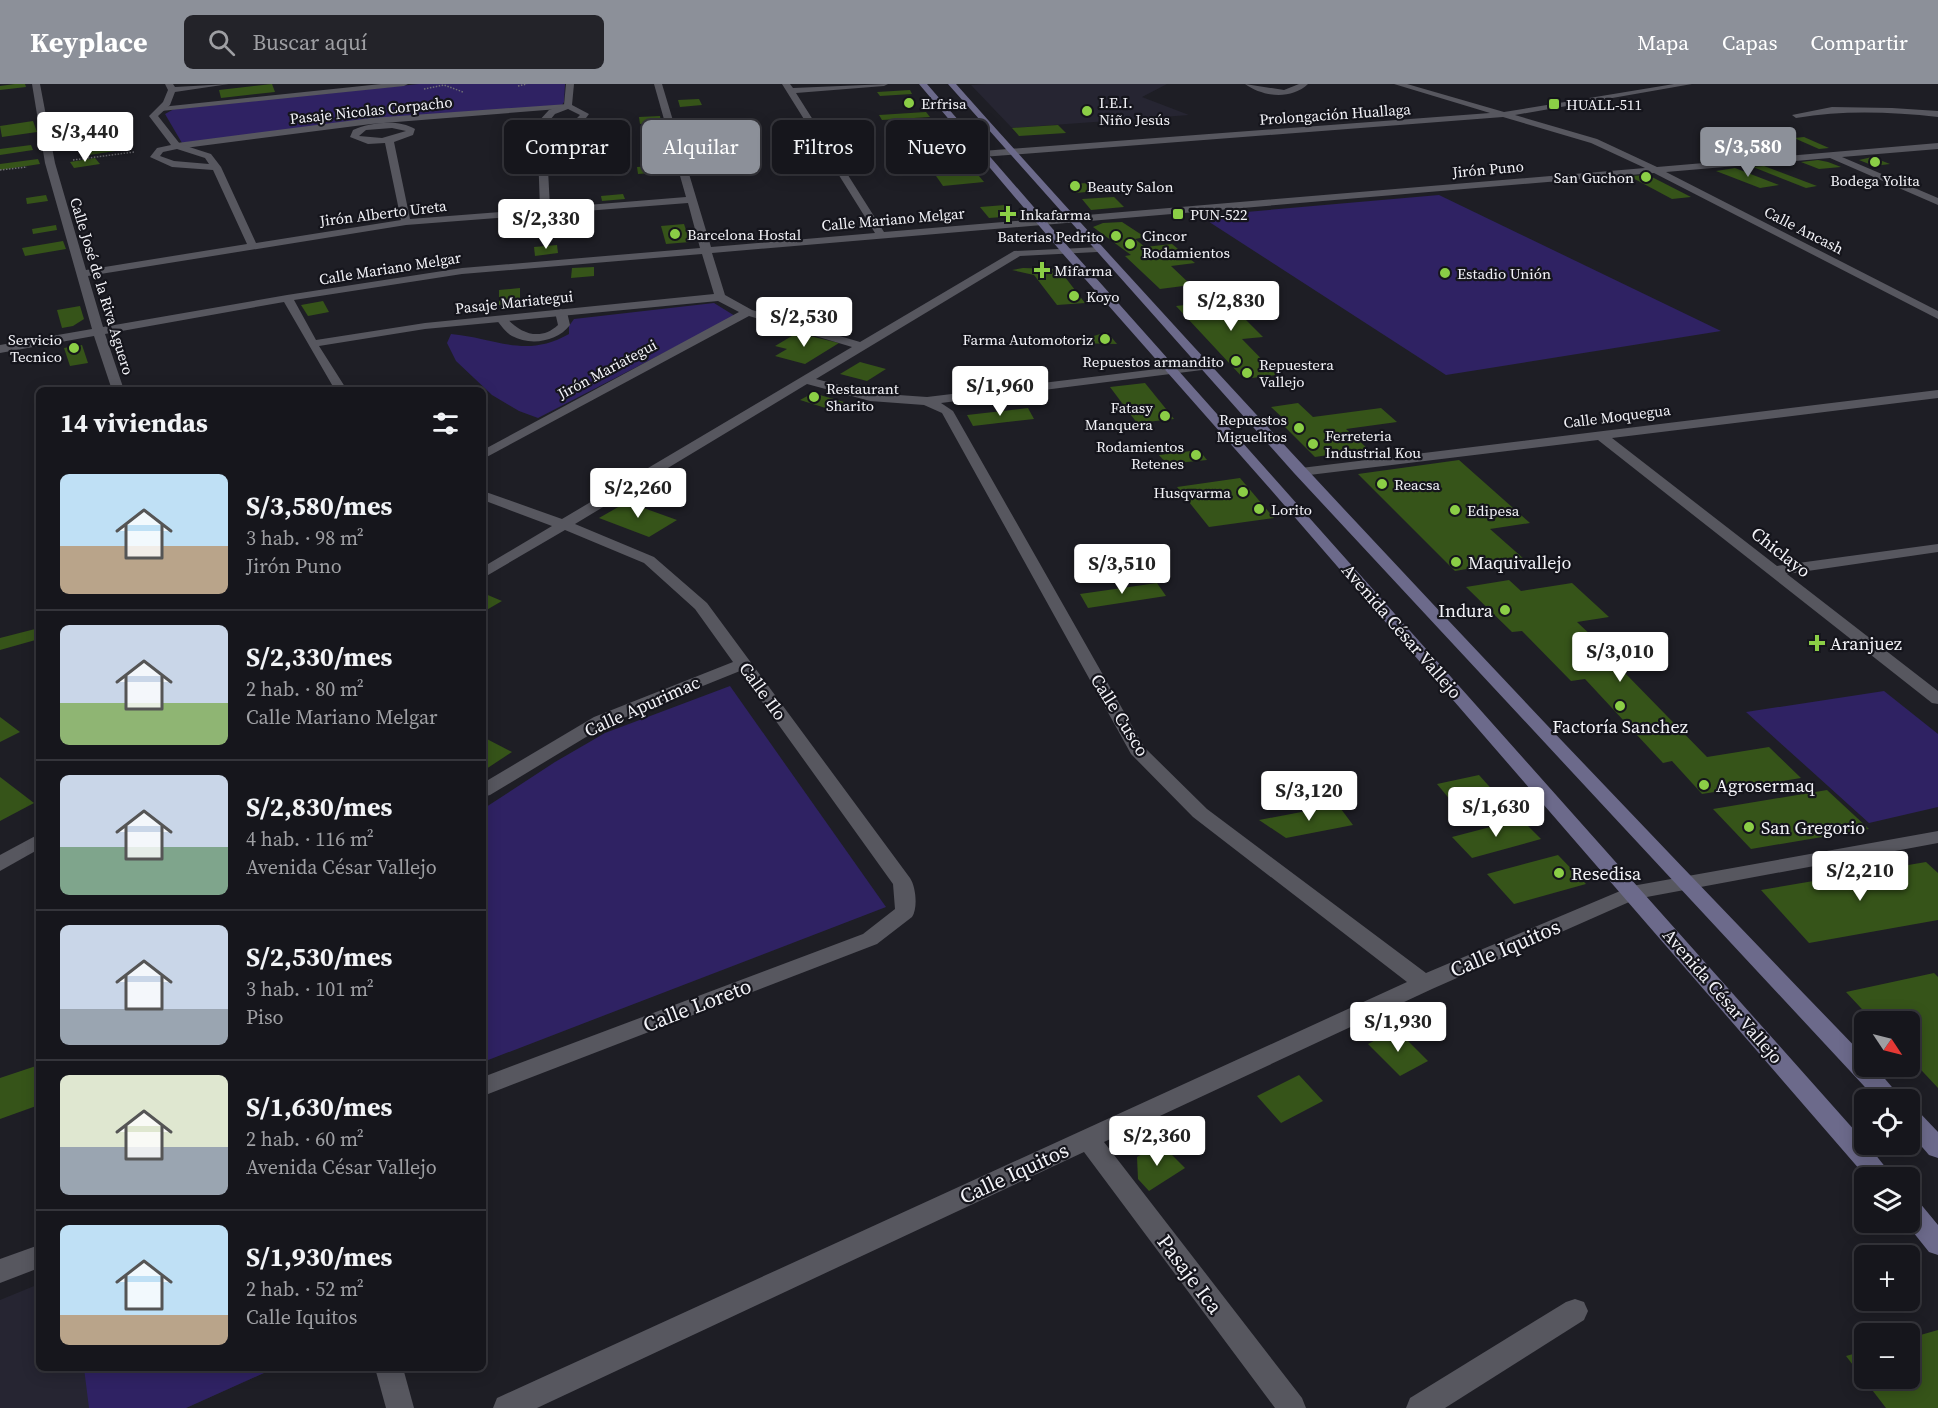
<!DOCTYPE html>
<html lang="es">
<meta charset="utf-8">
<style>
:root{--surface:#16161c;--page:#232329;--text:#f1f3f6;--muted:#9e9fa3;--line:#35353b;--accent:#8c9099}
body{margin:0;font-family:"Source Serif 4",serif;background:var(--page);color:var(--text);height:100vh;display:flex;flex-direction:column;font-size:22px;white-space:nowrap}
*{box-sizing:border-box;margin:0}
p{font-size:20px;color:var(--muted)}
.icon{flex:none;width:33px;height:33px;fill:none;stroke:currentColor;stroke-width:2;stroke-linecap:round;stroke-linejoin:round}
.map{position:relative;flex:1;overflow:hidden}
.side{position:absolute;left:36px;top:303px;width:450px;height:984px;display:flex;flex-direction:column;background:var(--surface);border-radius:9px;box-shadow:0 3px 15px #0003,0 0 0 2px var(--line)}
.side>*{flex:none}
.guide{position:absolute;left:504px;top:36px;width:570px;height:54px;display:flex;gap:12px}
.needle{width:39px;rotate:125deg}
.buttons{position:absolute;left:1854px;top:927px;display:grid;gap:12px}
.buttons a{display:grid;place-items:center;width:66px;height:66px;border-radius:9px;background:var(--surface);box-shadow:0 3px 15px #0003,0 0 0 2px var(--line);font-size:30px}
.price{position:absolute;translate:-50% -51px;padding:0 14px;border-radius:6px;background:#fff;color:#222;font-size:20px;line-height:39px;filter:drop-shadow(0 2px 3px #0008)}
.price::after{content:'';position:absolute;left:50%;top:36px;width:18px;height:14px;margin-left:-9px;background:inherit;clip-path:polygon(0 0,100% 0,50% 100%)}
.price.current{background:var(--accent);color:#fff}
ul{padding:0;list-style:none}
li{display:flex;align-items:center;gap:18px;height:150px;padding:0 24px}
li+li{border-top:2px solid var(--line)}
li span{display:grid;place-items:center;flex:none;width:168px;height:120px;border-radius:9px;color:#555}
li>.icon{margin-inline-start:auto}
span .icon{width:72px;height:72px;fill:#fffc;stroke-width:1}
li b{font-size:26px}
h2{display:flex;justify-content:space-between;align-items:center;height:72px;padding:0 24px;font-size:26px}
.pill{padding:0 21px;border-radius:9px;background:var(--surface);box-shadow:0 3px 15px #0003,0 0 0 2px var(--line);font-size:21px;line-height:54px}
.pill.current{background:var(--accent);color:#fff}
header{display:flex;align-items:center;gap:36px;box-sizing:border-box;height:84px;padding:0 30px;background:var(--accent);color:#fff}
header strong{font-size:28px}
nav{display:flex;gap:33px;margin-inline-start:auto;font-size:21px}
.search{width:420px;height:54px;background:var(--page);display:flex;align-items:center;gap:15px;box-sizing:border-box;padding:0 21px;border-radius:9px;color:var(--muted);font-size:22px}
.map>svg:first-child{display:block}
</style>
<header>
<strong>Keyplace</strong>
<div class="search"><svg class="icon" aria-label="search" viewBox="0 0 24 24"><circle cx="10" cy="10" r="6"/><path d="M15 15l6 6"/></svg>Buscar aquí</div>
<nav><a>Mapa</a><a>Capas</a><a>Compartir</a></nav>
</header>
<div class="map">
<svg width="1938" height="1324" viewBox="0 0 1938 1324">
<rect width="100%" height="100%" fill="#1e1e25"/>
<g fill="#262532">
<path d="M986 0H1167L1142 13 1189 31 1012 44 971 1Z"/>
<path d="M39 1200V1284H275L186 1324H0V1216Z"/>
</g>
<g fill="#2f2263">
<path d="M419 0H565L564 18 562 21 382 34 182 59 165 30 174 25Z"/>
<path d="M1439 111 1721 247 1446 291 1200 132Z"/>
<path d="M714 219 735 232 538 334 519 327 492 311 456 277 447 259 451 250C496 254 525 275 569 250V242L574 235Z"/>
<path d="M730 602 886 823 483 978V725L555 678 605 649Z"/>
<path d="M1884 607 1938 650V723L1869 739 1746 628Z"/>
<path d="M84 1284H275L186 1324H89Z"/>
</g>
<g fill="#365419">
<path d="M15 0H25L26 3 0 6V2Z"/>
<path d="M272 0 275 8 221 14 219 6Z"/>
<path d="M910 6 912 10 880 12 877 8Z"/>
<path d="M699 15 702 21 680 23 678 16Z"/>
<path d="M926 28 930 33 882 36 879 31Z"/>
<path d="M660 32 661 38 640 40 639 33Z"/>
<path d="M33 37 37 48 2 53 0 42Z"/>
<path d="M1058 41 1066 49 1019 52 1012 44Z"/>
<path d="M664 51 665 55 642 56 641 52Z"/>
<path d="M1804 53 1829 64 1819 65 1794 54Z"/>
<path d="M118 54 122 66 89 71 85 59Z"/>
<path d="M31 61 33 66 0 71V65Z"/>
<path d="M1872 73 1890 80 1874 82 1859 76Z"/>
<path d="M95 74 100 80 74 84 70 78Z"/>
<path d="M38 75 40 80 0 86V80Z"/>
<path d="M1818 76 1828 78 1841 83 1819 85 1801 78Z"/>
<path d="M671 81 673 87 638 90 637 83Z"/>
<path d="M1764 82 1817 102 1806 104 1753 83Z"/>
<path d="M1735 84 1779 101 1760 104 1716 87Z"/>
<path d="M974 86 984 98 943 102 934 89Z"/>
<path d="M1648 91 1691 113 1672 115 1629 92Z"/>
<path d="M1088 99 1096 107 1076 109 1068 100Z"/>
<path d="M623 110 625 115 602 117 601 112Z"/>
<path d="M46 111 48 117 27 120 26 114Z"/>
<path d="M1114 113 1124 123 1091 126 1082 115Z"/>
<path d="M1005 121 1015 132 989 134 980 123Z"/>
<path d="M1122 138 1145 153 1135 155 1145 163 1172 160 1195 179 1171 182 1191 201 1160 205 1125 172 1131 171 1093 143 1103 139Z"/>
<path d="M684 140 690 158 666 160 661 142Z"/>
<path d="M56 141 57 146 33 150 32 145Z"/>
<path d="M63 157 66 165 25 172 22 164Z"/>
<path d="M557 161 558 169 535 172 534 163Z"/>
<path d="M594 183V192L571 194 572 184Z"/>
<path d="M1023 184 1053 185 1052 188 1056 194 1065 193 1085 219 1057 221 1034 191 1012 186Z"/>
<path d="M520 204V219L499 221V206Z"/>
<path d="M1264 212 1277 223 1237 227 1263 253 1242 255 1277 291 1244 295 1176 222Z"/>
<path d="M323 217 329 228 308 232 301 221Z"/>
<path d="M80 222 84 235 73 242 62 244 57 226Z"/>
<path d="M1107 248 1117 260 1070 259Z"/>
<path d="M797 249 839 259 805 280 775 272 787 265 775 262Z"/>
<path d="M82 261 88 279 70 282 64 264Z"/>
<path d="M860 278 886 285 867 297 840 290Z"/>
<path d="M1145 299 1162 320 1174 335 1137 339 1110 303Z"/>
<path d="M813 309 844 318 832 326 800 316Z"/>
<path d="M1298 319 1313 333 1381 324 1397 338 1346 345 1368 365 1315 373 1280 338 1286 337 1271 323Z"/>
<path d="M1028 324 1034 335 973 342 967 331Z"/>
<path d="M1199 366 1207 376 1167 380 1159 371Z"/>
<path d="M1459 376 1530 439 1490 445 1524 475 1455 487 1358 390Z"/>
<path d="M1240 394 1274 434 1209 443 1177 403Z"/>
<path d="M627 418 677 436 649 453 599 434Z"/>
<path d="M1509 496 1521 507 1572 499 1609 533 1577 538 1629 587 1624 588 1707 673 1769 663 1801 694 1702 710 1672 677 1663 679 1585 595 1571 597 1522 547 1512 548 1466 503Z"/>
<path d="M1157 499 1166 512 1088 524 1080 510Z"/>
<path d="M483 509 502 517 483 528Z"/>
<path d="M39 544V555L0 566V554Z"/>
<path d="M0 633 20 648 0 658Z"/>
<path d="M483 653 512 668 483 687Z"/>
<path d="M1479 691 1505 720 1462 730 1437 700Z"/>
<path d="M0 693 34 719 0 737Z"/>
<path d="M1827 706 1869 745 1751 765 1713 725Z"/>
<path d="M1338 721 1353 741 1286 754 1259 736Z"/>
<path d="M1521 735 1541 755 1472 774 1452 753Z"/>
<path d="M1558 771 1586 800 1514 820 1487 790Z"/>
<path d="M1926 778 1938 789V836L1809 859 1761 806Z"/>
<path d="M1934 889 1938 893V1004L1910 974V938H1874L1846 908Z"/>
<path d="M1396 945 1428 977 1400 992 1368 960Z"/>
<path d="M39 981V1021L0 1035V994Z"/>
<path d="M1299 991 1323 1017 1281 1039 1257 1012Z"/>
<path d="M1160 1059 1185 1084 1149 1107 1138 1095 1137 1073Z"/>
<path d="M1938 1246V1324H1886L1846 1272 1864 1267V1294H1910V1254Z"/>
</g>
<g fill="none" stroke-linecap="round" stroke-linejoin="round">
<g stroke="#6e6e74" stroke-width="1.5" stroke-dasharray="1.5 1.5" stroke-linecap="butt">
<path d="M518 2 527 0"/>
<path d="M424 5 444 1 463 8"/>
<path d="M73 76 134 68"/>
<path d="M0 86 27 83"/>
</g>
<g fill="#57575f" fill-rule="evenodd">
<path d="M1832 23 1892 24 1938 27V33C1890 28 1844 26 1796 34L1792 31Z"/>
<path d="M561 225 567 228 570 241C557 258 530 262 512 252 505 248 500 240 495 234L497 232H505C519 249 540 258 558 241L555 228Z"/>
</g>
<g fill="#57575f" fill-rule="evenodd">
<path d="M381 0H408L404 2 161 27 157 25 161 23Z"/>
<path d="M568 20H571V24L371 40 177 65 173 62 177 59 371 34Z"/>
</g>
<g fill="#57575f" fill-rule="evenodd">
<path d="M32 0H40L55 79 86 186 247 160 213 86 172 83 150 73 157 64 171 61 149 32 163 18 168 6 165 0H173L175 3 229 0 175 8 170 21 158 32 180 60 211 70 221 83 256 159 401 136 385 59 368 60 350 53 353 46C370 38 399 35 415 45L413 51 394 58 410 135 540 125 537 39 549 26 564 21 566 0H574L572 21 589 30 583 38 546 47 550 124 686 113 654 0H662L711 163 875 149 782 0H790L793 4 888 0 884 2 796 9 884 148 1645 84 1591 59 1503 33 982 73 978 70 982 67 1490 29 1394 0H1407L1504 28 1674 0H1692L1515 31 1597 55 1657 83 1938 59V65L1842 73 1938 114V121L1830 74 1666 88 1938 227V235L1654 89 712 169 725 211 752 226 860 258 1014 167 1101 163 1102 165 1097 168 1020 172 816 295 870 309 927 313 1206 279V285L1202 286 941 319 953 327 1144 663 1207 725 1426 889 1632 802 1938 747V759L1636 815 1432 905 1104 1058 1302 1314 1306 1324H1275L1084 1068 537 1324H493L497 1314 1407 898 1193 733 1131 670 942 329 924 321 870 317 807 300 575 440 654 473 707 519 910 794C916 803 918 824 912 833L877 860 483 1012V993L863 850 895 825 893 800 740 587 606 641 490 711 483 713V699L594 633 733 578 695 525 644 479 565 446 483 494V483L552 442 483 416V407L562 435 852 263 749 232 483 375V366L739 228 718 217 425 245 319 262 347 306H335L284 218 105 250 124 306H112L94 252 0 269V261L92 245 45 79ZM568 25 580 31 577 34 545 42 555 30ZM392 44 406 47 382 54 359 52 366 46ZM177 65 205 74 209 80 174 77 160 72 163 68ZM688 119 700 164 462 184 287 211 103 243 88 192 406 141ZM702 170 714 210 425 239 316 256 294 216 462 190Z"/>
<path d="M1245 0 1284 6 1299 0H1308C1291 16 1263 13 1245 0Z"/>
<path d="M1938 306V314L1612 354 1777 482 1938 460V468L1787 490 1938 607V620L1932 619 1598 356 1301 392 1294 388 1301 384Z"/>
<path d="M39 750V765L0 787V771Z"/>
<path d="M39 1161V1184L0 1199V1175Z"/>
<path d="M1575 1215 1584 1218 1588 1227 1584 1236 1445 1324H1406L1410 1314 1566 1218Z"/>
<path d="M375 1284H403L414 1324H386Z"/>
</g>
<g fill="#6c6a8b" fill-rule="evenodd">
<path d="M919 0H927L1071 166 1864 1057V1060H1867L1894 1094H1867L1272 407 1063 170Z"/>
<path d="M948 0H956C1251 331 1556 653 1864 972V982H1874L1903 1016H1877L1294 389Z"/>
<path d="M1910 1024 1918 1027 1938 1048V1074L1929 1071 1910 1049Z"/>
<path d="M1910 1115 1919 1118 1938 1141V1171L1929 1168 1905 1138H1910Z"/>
</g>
</g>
<g fill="#8bce46" stroke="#15151c" stroke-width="2">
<circle cx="909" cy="19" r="6"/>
<rect x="1548" y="14" width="12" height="12" rx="3"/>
<circle cx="1087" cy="27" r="6"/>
<circle cx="1875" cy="78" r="6"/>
<circle cx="1646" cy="93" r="6"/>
<circle cx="1075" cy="102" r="6"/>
<path d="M1005 121h6v6h6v6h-6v6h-6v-6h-6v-6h6z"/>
<rect x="1172" y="124" width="12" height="12" rx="3"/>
<circle cx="675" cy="150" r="6"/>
<circle cx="1116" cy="152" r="6"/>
<circle cx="1130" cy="160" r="6"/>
<path d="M1039 177h6v6h6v6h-6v6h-6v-6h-6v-6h6z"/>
<circle cx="1445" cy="189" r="6"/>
<circle cx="1074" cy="212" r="6"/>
<circle cx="1105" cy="255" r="6"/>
<circle cx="74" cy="264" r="6"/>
<circle cx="1236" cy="277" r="6"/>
<circle cx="1247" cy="289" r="6"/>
<circle cx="814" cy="313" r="6"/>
<circle cx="1165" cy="332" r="6"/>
<circle cx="1299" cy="344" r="6"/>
<circle cx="1313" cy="360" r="6"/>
<circle cx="1196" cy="371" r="6"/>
<circle cx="1382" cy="400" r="6"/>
<circle cx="1243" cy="408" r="6"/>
<circle cx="1259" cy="425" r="6"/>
<circle cx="1455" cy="426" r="6"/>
<circle cx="1456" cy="478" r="6"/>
<circle cx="1505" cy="526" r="6"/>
<path d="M1814 550h6v6h6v6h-6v6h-6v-6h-6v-6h6z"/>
<circle cx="1620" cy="622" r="6"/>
<circle cx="1704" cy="701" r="6"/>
<circle cx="1749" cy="743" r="6"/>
<circle cx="1559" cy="789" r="6"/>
</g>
<g text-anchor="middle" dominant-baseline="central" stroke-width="4.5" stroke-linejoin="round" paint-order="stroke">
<g font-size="15" fill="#f3f3f8" stroke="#15151c" text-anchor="start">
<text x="1099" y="18">I.E.I.<tspan x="1099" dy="17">Niño Jesús</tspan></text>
<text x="921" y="19">Erfrisa</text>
<text x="1566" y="20">HUALL-511</text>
<text x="1634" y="93" text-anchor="end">San Guchon</text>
<text x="1875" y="96" text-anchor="middle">Bodega Yolita</text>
<text x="1087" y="102">Beauty Salon</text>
<text x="1020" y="130">Inkafarma</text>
<text x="1190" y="130">PUN-522</text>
<text x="687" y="150">Barcelona Hostal</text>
<text x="1142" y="151">Cincor<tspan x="1142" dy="17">Rodamientos</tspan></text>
<text x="1104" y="152" text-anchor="end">Baterias Pedrito</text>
<text x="1054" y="186">Mifarma</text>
<text x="1457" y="189">Estadio Unión</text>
<text x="1086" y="212">Koyo</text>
<text x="62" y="255" text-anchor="end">Servicio<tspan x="62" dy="17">Tecnico</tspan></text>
<text x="1093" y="255" text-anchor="end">Farma Automotoriz</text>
<text x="1224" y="277" text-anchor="end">Repuestos armandito</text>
<text x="1259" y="280">Repuestera<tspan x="1259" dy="17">Vallejo</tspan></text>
<text x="826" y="304">Restaurant<tspan x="826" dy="17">Sharito</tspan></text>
<text x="1153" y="323" text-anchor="end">Fatasy<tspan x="1153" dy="17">Manquera</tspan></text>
<text x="1287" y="335" text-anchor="end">Repuestos<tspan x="1287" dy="17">Miguelitos</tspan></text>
<text x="1325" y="351">Ferreteria<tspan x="1325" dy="17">Industrial Kou</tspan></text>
<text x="1184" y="362" text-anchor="end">Rodamientos<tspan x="1184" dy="17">Retenes</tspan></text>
<text x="1394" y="400">Reacsa</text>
<text x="1231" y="408" text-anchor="end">Husqvarma</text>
<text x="1271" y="425">Lorito</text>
<text x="1467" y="426">Edipesa</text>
</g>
<g font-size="15" fill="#f3f3f8" stroke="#15151c">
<text transform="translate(371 26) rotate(-6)">Pasaje Nicolas Corpacho</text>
<text transform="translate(1335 30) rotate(-4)">Prolongación Huallaga</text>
<text transform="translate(1488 85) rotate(-5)">Jirón Puno</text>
<text transform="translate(383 129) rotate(-7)">Jirón Alberto Ureta</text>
<text transform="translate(893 135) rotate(-5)">Calle Mariano Melgar</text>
<text transform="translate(1804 146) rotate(27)">Calle Ancash</text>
<text transform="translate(390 184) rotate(-9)">Calle Mariano Melgar</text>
<text transform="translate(102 202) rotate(73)">Calle José de la Riva Aguero</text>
<text transform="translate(514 218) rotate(-6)">Pasaje Mariategui</text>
<text transform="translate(607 285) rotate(-28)">Jirón Mariategui</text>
<text transform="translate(1617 332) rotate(-7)">Calle Moquegua</text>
</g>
<g font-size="18" fill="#f3f3f8" stroke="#15151c">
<text transform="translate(1781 468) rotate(38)">Chiclayo</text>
<text transform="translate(1402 547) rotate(49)">Avenida César Vallejo</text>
<text transform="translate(763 607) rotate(54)">Calle Ilo</text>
<text transform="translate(642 622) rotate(-24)">Calle Apurimac</text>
<text transform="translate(1120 631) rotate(58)">Calle Cusco</text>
<text transform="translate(1723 912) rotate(49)">Avenida César Vallejo</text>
</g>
<g font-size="18" fill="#f3f3f8" stroke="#15151c" text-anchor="start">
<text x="1468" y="478">Maquivallejo</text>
<text x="1493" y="526" text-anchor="end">Indura</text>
<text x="1830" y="559">Aranjuez</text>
<text x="1620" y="642" text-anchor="middle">Factoría Sanchez</text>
<text x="1716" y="701">Agrosermaq</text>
<text x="1761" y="743">San Gregorio</text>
<text x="1571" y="789">Resedisa</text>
</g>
<g font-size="21" fill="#f3f3f8" stroke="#15151c">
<text transform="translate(1505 864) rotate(-23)">Calle Iquitos</text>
<text transform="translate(697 921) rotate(-21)">Calle Loreto</text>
<text transform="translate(1014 1089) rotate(-25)">Calle Iquitos</text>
<text transform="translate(1190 1190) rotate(53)">Pasaje Ica</text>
</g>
</g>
</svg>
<div class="buttons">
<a><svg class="needle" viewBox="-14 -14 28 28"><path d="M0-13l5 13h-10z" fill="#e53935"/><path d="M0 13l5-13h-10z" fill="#9e9fa3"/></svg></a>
<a><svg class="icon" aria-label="locate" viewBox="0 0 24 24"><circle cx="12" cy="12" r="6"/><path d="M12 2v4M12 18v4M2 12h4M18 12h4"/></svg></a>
<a><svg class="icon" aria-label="layers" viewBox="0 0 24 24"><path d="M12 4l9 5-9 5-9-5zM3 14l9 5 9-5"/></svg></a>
<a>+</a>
<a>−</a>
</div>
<b class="price" style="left:85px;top:79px">S/3,440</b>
<b class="price current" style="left:1748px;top:94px">S/3,580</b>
<b class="price" style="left:546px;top:166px">S/2,330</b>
<b class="price" style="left:1231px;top:248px">S/2,830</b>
<b class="price" style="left:804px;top:264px">S/2,530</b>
<b class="price" style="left:1000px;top:333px">S/1,960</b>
<b class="price" style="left:638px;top:435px">S/2,260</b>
<b class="price" style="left:1122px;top:511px">S/3,510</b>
<b class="price" style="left:1620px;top:599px">S/3,010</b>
<b class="price" style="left:1309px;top:738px">S/3,120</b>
<b class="price" style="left:1496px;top:754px">S/1,630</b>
<b class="price" style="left:1860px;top:818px">S/2,210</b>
<b class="price" style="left:1398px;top:969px">S/1,930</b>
<b class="price" style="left:1157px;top:1083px">S/2,360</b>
<div class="guide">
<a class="pill">Comprar</a>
<a class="pill current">Alquilar</a>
<a class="pill">Filtros</a>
<a class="pill">Nuevo</a>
</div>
<section class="side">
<h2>14 viviendas<svg class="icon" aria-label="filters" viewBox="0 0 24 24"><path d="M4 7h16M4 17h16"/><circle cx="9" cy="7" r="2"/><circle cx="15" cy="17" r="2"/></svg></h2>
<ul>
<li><span style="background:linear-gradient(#bfe0f5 60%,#b9a48a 0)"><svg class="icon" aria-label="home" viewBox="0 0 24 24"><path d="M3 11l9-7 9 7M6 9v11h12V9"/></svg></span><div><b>S/3,580/mes</b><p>3 hab. · 98 m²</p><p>Jirón Puno</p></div></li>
<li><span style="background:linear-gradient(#c9d6e8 65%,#8fb573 0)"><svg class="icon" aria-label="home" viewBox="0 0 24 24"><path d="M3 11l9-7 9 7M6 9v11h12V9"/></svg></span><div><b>S/2,330/mes</b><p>2 hab. · 80 m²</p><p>Calle Mariano Melgar</p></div></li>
<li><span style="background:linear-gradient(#c9d6e8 60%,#7fa58c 0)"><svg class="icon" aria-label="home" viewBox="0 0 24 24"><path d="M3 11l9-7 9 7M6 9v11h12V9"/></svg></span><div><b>S/2,830/mes</b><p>4 hab. · 116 m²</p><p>Avenida César Vallejo</p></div></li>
<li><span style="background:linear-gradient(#c9d6e8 70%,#9aa5b1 0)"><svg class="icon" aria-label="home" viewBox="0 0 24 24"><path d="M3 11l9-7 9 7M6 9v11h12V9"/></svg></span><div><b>S/2,530/mes</b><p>3 hab. · 101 m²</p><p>Piso</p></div></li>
<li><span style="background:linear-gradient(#dfe7d0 60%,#9aa5b1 0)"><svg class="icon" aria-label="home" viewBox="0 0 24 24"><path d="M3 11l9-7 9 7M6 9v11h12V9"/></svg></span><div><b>S/1,630/mes</b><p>2 hab. · 60 m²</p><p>Avenida César Vallejo</p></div></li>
<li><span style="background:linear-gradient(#bfe0f5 75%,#b9a48a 0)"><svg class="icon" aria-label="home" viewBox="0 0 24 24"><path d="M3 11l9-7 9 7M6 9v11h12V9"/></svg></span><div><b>S/1,930/mes</b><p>2 hab. · 52 m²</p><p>Calle Iquitos</p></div></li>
</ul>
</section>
</div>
